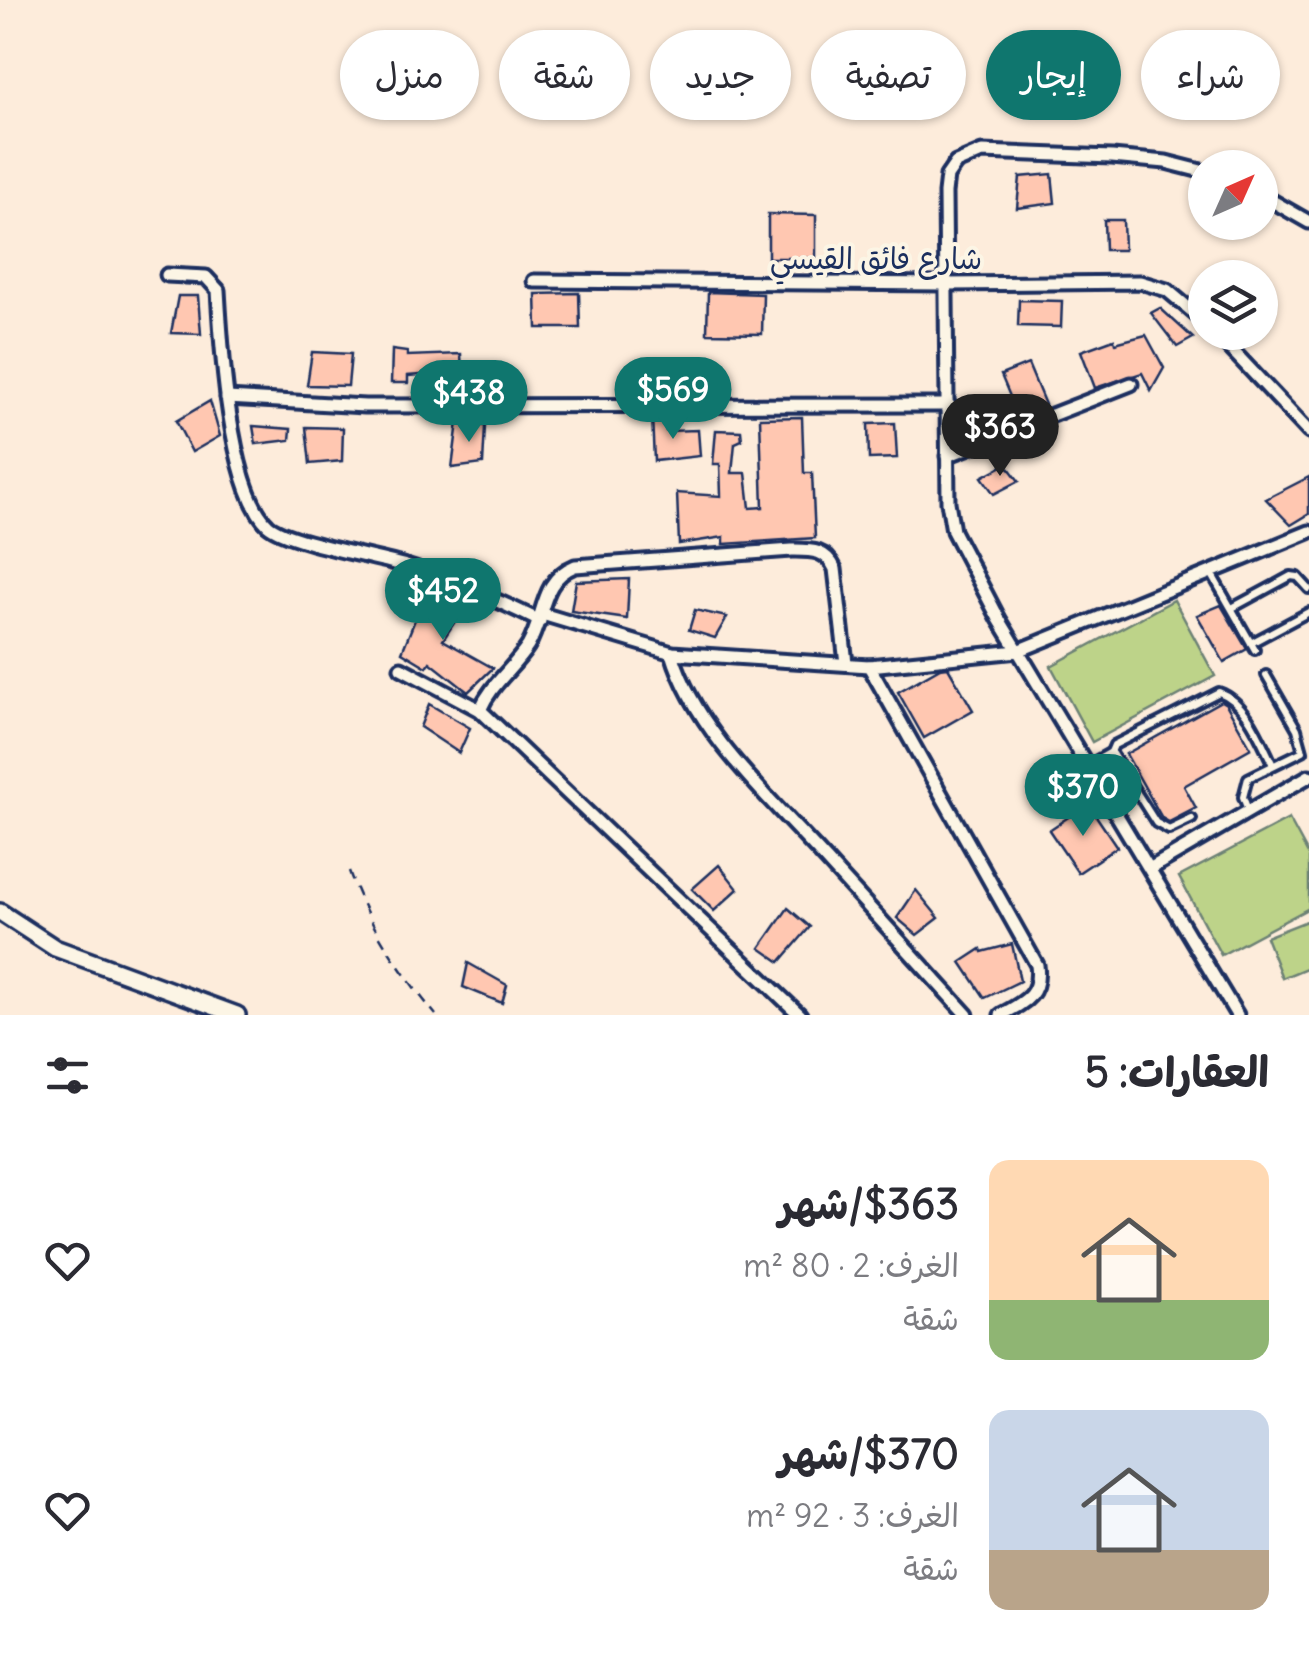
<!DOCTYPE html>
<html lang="ar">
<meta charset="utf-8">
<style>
:root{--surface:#fff;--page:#f7f7f7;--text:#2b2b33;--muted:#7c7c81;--accent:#0f766e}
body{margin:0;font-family:Delius,"Playpen Sans Arabic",sans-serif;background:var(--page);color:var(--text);direction:rtl;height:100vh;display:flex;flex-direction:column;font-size:38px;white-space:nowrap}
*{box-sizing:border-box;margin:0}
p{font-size:32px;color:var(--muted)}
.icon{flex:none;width:55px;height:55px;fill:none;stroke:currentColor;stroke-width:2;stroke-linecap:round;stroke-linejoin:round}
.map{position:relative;height:1015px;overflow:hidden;direction:ltr}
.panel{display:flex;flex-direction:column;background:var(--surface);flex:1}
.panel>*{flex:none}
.hud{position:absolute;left:30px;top:30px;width:1250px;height:90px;direction:rtl;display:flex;gap:20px}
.needle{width:65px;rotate:45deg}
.fabs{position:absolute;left:1188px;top:150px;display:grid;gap:20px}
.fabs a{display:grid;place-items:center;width:90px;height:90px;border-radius:50%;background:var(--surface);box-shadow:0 2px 8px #0004;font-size:50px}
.price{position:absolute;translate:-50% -85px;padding:0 22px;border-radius:35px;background:var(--accent);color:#fff;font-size:32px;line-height:65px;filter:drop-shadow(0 2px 5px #0008)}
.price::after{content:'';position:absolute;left:50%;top:60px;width:30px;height:22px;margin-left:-15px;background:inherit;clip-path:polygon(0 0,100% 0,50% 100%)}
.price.active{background:#222;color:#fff}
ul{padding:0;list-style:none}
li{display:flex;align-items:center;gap:30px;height:250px;padding:0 40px}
li span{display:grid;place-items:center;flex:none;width:280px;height:200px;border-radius:20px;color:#555}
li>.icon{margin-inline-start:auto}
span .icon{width:120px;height:120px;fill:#fffc;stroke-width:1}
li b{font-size:42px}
h2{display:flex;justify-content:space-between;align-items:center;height:120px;padding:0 40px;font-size:42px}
.chip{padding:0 35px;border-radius:45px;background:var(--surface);box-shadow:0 2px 8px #0004;font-size:35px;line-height:90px}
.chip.active{background:var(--accent);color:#fff}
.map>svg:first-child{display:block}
</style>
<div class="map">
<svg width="1309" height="1015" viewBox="0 0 1309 1015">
<rect width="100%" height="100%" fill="#fdecdb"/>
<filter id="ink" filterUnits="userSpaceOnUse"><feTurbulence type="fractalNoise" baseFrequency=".01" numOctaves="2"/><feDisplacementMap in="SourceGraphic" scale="20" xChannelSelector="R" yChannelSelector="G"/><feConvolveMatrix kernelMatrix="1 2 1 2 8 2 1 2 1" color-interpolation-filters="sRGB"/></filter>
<g filter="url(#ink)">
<g fill="#bdd389" stroke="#6c8174" stroke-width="2.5">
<path d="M1174 600 1215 676 1092 742 1051 666Z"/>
<path d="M1289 819 1309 856V908L1221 955 1179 877Z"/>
<path d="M1309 920V967L1282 978 1266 937Z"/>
</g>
<g fill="#ffc7b1" stroke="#1b2f5e" stroke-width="2.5">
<path d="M1052 174 1055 203 1017 208 1020 177Z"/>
<path d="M768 214 816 215V258H768Z"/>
<path d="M1104 220H1123L1124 250H1105Z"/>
<path d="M708 292 763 294 762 334 707 333Z"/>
<path d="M579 293 580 328H537L536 294Z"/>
<path d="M178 296H198L201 334 171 333Z"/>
<path d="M1019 300 1062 301 1061 327 1018 326Z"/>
<path d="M1160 308 1193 338 1177 347 1151 313Z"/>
<path d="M1146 335 1164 368 1151 391 1142 373 1095 388 1081 351 1114 339 1115 343Z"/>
<path d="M392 350 407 352V356L461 354 462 372 408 376V383H391Z"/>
<path d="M312 352 351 354 348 386 307 385Z"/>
<path d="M1028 364 1046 407 1019 418 1001 375Z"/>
<path d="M210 401 220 436 192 452 176 421Z"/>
<path d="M652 416H664L666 431 698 430 700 456 654 461Z"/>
<path d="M802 417 804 473H812L815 538 724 544V537L679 544 677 493 721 496 720 464H713L716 430 741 431 742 440 735 443 732 473H746L750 508 763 507 760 418Z"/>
<path d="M458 422 485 426 483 464 452 468Z"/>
<path d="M895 423 897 458 869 459 868 424Z"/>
<path d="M253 426 291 429 290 440 256 444Z"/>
<path d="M306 427 343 428 342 461 310 464Z"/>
<path d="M1006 464 1019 481 994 494 982 477Z"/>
<path d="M1309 477V514L1291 525 1266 499Z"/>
<path d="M629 579 627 619 571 611 576 581Z"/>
<path d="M434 590 465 606 443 640 493 668 468 692 430 662 427 667 402 652 416 617Z"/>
<path d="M1221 605 1247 649 1224 662 1197 615Z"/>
<path d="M695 610 727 617 715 638 689 630Z"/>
<path d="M948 667 973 710 924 738 898 692 940 668Z"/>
<path d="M1221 701 1226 704 1251 748 1184 786 1196 808 1169 822 1162 818 1126 754Z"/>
<path d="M429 704 470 728 459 753 420 727Z"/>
<path d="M1088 804 1117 847 1078 873 1049 830Z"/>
<path d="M719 865 738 889 714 911 692 889Z"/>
<path d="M916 890 939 918 917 935 897 918Z"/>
<path d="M788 908 810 927 780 962 760 948Z"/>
<path d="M1012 944 1020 981 985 998 961 962 981 949 982 952Z"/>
<path d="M468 963 507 985 502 1003 463 987Z"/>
</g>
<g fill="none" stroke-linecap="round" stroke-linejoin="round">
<defs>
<g id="lane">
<path d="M1211 573 1255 650"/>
<path d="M1232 608 1291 576 1298 577 1309 589"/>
<path d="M1251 643 1309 612"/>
<path d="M1088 765 1111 752"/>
<path d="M1248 810 1243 797 1248 778 1303 751 1297 729 1266 675"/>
<path d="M1192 819 1169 830 1156 823 1111 752 1114 745 1219 692C1247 702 1261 741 1273 765"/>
</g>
<g id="street">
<path d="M1205 172 1166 162 1112 157 982 152 956 163 947 176 945 193 948 502 953 531 999 619 1237 1015"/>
<path d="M1260 194 1309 222"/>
<path d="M167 275 206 277 218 290C221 343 229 488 268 525 287 542 377 557 406 566 453 580 497 600 540 621"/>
<path d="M534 281 946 284 1140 282 1167 290 1205 322"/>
<path d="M1215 332 1309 432"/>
<path d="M227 398 365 406 949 405"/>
<path d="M947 456 1131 384"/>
<path d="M542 614 672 653 869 666 1018 651 1309 532"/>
<path d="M672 653C695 732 773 801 827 861 874 912 920 964 967 1015"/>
<path d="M869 666 1037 965C1041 995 1025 1002 1001 1015"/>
<path d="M401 668 480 710 800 1015"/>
<path d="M480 710C491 684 513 669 528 646 545 617 540 580 575 566L792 550C811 550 826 549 835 569L846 663"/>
<path d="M1151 868 1309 776"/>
</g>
<path id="secondary" d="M0 912 55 948 237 1015"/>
</defs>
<use href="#lane" stroke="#1b2f5e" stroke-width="14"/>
<use href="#street" stroke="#1b2f5e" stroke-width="19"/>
<use href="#secondary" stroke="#1b2f5e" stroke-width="22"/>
<path stroke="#1b2f5e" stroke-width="2.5" stroke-dasharray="10 8" stroke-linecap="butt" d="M349 871C368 924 400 972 436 1015"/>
<use href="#lane" stroke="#fcf5e5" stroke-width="6"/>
<use href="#street" stroke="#fcf5e5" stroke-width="11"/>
<use href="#secondary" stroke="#fcf5e5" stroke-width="15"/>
</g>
</g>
<g text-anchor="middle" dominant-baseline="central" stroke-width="8" stroke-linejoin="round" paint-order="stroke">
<g font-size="30" fill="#1b2f5e" stroke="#fcf5e5">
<text x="876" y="258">شارع فائق القيسي</text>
</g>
</g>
</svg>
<div class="fabs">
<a><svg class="needle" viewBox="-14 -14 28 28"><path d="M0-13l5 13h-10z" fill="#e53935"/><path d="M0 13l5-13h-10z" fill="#7c7c81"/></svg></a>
<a><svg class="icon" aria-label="layers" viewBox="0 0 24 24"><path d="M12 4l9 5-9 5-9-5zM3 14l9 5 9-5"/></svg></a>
</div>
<b class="price" style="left:673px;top:442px">$569</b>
<b class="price" style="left:469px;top:445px">$438</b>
<b class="price active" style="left:1000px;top:479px">$363</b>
<b class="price" style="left:443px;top:643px">$452</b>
<b class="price" style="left:1083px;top:839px">$370</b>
<div class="hud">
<a class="chip">شراء</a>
<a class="chip active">إيجار</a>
<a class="chip">تصفية</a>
<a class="chip">جديد</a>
<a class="chip">شقة</a>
<a class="chip">منزل</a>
</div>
</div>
<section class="panel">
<h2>العقارات: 5<svg class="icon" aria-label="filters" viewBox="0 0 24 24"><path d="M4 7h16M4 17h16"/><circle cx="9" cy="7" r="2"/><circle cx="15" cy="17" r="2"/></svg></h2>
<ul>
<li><span style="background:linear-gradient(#ffd9b3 70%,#8fb573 0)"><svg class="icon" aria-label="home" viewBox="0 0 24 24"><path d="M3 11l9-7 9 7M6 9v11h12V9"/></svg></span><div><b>$363/شهر</b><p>الغرف: 2 · 80 m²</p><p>شقة</p></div><svg class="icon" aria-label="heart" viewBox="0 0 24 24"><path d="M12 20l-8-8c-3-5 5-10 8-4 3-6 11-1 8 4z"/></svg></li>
<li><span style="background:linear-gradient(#c9d6e8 70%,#b9a48a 0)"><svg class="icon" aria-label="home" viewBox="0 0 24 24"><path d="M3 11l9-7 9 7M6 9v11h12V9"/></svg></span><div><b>$370/شهر</b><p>الغرف: 3 · 92 m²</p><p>شقة</p></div><svg class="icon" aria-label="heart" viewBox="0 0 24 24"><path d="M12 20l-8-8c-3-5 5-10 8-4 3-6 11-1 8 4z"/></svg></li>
</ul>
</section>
